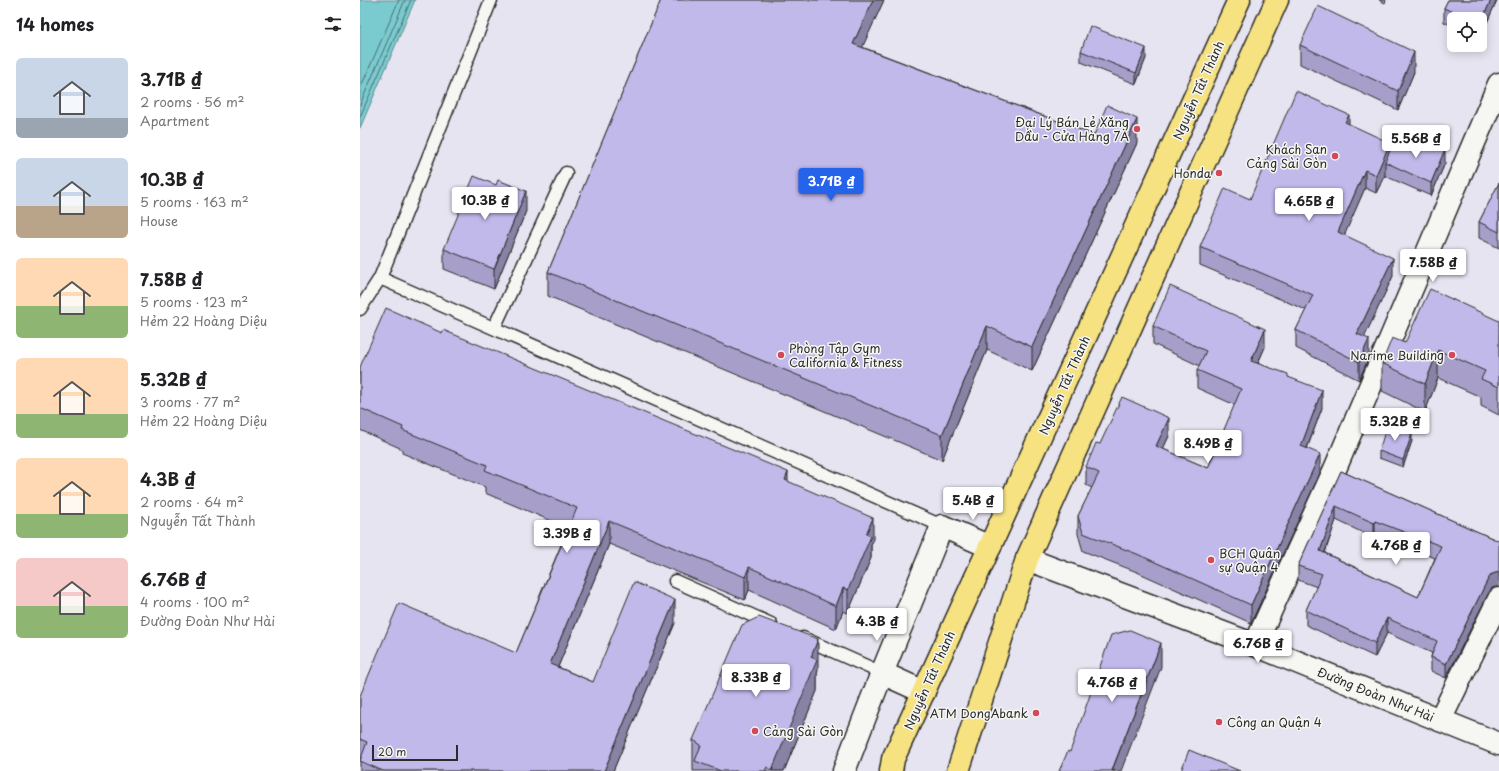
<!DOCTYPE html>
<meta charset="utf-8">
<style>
:root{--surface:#fff;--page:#f2f2f2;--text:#202124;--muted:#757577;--accent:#2563eb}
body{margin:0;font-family:"Playpen Sans",sans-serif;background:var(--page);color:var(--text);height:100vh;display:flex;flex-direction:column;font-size:15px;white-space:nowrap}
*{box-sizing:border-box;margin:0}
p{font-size:13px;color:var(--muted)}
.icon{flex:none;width:22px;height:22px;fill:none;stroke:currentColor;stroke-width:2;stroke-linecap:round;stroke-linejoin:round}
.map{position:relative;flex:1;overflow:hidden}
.side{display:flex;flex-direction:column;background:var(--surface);width:360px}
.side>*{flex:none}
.fabs{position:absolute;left:1087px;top:12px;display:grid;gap:8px}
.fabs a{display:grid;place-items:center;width:40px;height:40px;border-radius:6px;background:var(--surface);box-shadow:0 2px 10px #0003;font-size:20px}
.scale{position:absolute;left:12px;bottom:10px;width:86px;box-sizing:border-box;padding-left:4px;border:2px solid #2b2b2b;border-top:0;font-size:11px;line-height:14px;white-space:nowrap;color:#2b2b2b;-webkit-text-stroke:3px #f6f6f2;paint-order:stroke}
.price{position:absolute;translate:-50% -34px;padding:0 9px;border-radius:4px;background:#fff;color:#222;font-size:13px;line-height:26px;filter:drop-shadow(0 1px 2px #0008)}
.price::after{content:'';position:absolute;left:50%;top:24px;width:12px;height:9px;margin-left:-6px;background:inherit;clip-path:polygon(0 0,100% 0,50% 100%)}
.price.active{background:var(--accent);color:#fff}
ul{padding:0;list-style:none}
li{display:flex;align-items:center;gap:12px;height:100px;padding:0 16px}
li span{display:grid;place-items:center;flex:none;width:112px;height:80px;border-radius:6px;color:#555}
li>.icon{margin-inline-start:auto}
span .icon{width:48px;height:48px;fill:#fffc;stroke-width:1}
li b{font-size:17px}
h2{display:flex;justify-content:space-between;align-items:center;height:48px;padding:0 16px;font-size:17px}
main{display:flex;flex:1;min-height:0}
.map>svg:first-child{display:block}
</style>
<main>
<section class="side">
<h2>14 homes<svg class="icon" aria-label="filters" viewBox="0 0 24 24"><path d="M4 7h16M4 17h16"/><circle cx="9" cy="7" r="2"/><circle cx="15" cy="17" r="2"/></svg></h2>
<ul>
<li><span style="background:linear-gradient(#c9d6e8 75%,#9aa5b1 0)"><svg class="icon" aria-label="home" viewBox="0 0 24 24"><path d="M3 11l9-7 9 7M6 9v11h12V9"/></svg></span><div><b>3.71B ₫</b><p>2 rooms · 56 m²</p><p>Apartment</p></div></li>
<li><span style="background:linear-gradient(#c9d6e8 60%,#b9a48a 0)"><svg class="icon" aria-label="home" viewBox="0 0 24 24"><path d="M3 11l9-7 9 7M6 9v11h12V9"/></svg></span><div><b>10.3B ₫</b><p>5 rooms · 163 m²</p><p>House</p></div></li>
<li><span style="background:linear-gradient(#ffd9b3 60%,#8fb573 0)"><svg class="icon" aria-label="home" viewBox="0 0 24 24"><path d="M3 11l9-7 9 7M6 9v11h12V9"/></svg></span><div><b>7.58B ₫</b><p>5 rooms · 123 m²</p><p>Hẻm 22 Hoàng Diệu</p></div></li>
<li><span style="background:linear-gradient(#ffd9b3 70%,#8fb573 0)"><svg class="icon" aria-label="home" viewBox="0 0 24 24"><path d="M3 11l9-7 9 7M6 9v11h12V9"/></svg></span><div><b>5.32B ₫</b><p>3 rooms · 77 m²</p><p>Hẻm 22 Hoàng Diệu</p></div></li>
<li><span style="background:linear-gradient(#ffd9b3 70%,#8fb573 0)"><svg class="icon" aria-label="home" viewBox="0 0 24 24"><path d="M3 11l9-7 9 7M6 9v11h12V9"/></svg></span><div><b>4.3B ₫</b><p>2 rooms · 64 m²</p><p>Nguyễn Tất Thành</p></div></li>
<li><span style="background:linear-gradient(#f6c9c9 60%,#8fb573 0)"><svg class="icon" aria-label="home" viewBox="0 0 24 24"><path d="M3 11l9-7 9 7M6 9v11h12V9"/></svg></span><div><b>6.76B ₫</b><p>4 rooms · 100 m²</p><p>Đường Đoàn Như Hài</p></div></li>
</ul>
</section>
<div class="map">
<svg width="1139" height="771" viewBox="0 0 1139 771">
<rect width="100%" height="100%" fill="#e6e4f0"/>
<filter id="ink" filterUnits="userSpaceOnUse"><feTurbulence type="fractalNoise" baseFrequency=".025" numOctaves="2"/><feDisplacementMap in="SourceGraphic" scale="8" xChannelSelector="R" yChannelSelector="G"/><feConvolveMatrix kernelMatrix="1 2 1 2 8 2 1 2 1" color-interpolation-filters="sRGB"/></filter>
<g filter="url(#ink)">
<path fill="#7acbd0" stroke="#5a8b8e" d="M0 0H55L0 128Z"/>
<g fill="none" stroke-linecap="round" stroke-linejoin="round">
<g stroke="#4b6b6d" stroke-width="1">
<path d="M0 89 39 0"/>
<path d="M0 105 45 0"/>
<path d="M0 117 51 0"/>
</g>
<defs>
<g id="service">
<path d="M20 278 582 526"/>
<path d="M0 309 20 278 131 0"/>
<path d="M134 328 206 173"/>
<path d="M315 581 411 624"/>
<path d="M443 638 522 673"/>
</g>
<g id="minor">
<path d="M667 559 895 645 1139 744"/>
<path d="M895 645 975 469 1139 84"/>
<path d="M522 673 564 692"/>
<path d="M1080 720 1139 599"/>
<path d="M484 771 522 673 582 526 630 547"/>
</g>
<g id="primary">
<path d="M531 771 533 759 879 0"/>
<path d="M598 771 667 559 917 0"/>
</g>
</defs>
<use href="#service" stroke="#2b2b2b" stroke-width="15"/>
<use href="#minor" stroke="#2b2b2b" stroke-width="25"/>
<use href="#primary" stroke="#2b2b2b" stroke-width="25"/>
<use href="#service" stroke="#f6f6f2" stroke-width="12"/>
<use href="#minor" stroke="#f6f6f2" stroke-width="22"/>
<use href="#primary" stroke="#f7e281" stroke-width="22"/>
</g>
<g fill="#a79fca" stroke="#2b2b2b" fill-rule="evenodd">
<path d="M301 0H524L502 47 734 135 777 143 672 371 627 350 582 460 188 296V272Z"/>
<path d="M1019 0H1026L1025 3Z"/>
<path d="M1088 0H1137L1120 38V19H1094V26L1084 22V8Z"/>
<path d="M940 45 1054 72 1038 110 940 64Z"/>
<path d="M721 51 786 58 776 84 721 62Z"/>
<path d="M1030 149 1085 163 1071 196 1025 176V175L1016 193 1005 188 984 235 1033 276 1004 337 1009 357 999 380 936 348V330L946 310 840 265V247L890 199Z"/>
<path d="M1139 183V248L1119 238V222Z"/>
<path d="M136 185 166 211 134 289 84 269V249Z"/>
<path d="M1139 321V415L1121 406V397L1078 378 1065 412 1022 391V363L1045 343Z"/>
<path d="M793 326 905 347 898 363 928 377 962 408 947 449 960 473 891 623 777 572 723 551 718 534V516L732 488 726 485V467L740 444 809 436 803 449 848 468 875 405 837 388V370L840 366 793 344Z"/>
<path d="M82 333 428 481 513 541 511 544V558L488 613 483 611 476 629 389 590 385 600 249 544 198 667 233 682 315 623 253 771H0V696L156 653 208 528 125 493V487L42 453V449L0 430V367Z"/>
<path d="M1052 441 1043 467 1019 458V451Z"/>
<path d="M981 471 1134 539 1132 588 1128 594 1086 678 1071 671V657L1072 653 1027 633 1015 657 946 625V610L957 587 938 580V566ZM976 520 1014 538 1015 535 1075 558 1058 597 965 553Z"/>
<path d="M458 670 457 674V691L424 771H333V740Z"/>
</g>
<g fill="#8882a4" stroke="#2b2b2b">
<path d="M513 0H524L493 68V44Z"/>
<path d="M1131 0H1137L1120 38V24Z"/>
<path d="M786 48V58L776 84V73Z"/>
<path d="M1054 52V72L1038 110V91Z"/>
<path d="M989 115V133L985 122Z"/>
<path d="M777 119V143L672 371V347Z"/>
<path d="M1030 143V161L1025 162V175L1016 193V175Z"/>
<path d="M1085 149V163L1071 196V183Z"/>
<path d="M1005 170V188L978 250V232Z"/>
<path d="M166 191V211L134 289V269Z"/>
<path d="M1033 258V276L997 353V334Z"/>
<path d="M627 326V350L582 460V435Z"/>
<path d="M905 329V347L891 379V361Z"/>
<path d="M1009 339V357L999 380V362Z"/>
<path d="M1078 350V378L1065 412V384Z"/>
<path d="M962 390V408L941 464V446Z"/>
<path d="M809 418V436L796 464V446Z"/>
<path d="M1052 434V441L1043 467V460Z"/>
<path d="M960 454V473L891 623V605Z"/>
<path d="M428 472V494L425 480Z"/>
<path d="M976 506V520L960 566V551Z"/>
<path d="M513 518V541L511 544V558L488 613V590L506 534Z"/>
<path d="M249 521V544L190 686V664Z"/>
<path d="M1015 521V535L1014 538V523Z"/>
<path d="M389 567V590L385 600V577Z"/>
<path d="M1139 572V586L1132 588 1128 594 1086 678V664L1128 579 1132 574Z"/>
<path d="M483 588V611L476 629V606Z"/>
<path d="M315 600V623L253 771H244Z"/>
<path d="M1027 618V633L1015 657V643Z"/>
<path d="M458 639V670L457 674V691L424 771H412L451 657Z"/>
<path d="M801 643V667L761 771H752Z"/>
</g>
<g fill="#c2b9eb" stroke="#2b2b2b" fill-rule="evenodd">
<path d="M301 0H513L493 44 734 135 747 105 777 119 672 347 627 326 582 435 188 272Z"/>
<path d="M1088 0H1131L1120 24V19H1108L1084 8Z"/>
<path d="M958 6 1054 52 1038 91 940 45Z"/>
<path d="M730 26 786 48 776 73 721 51Z"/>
<path d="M936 91 989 115 985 122 1030 143 1016 175 1005 170 978 232 1033 258 997 334 1009 339 999 362 936 330 953 295 840 247 865 188 890 199Z"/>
<path d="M1035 139 1057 149 1062 139 1085 149 1071 183 1025 162Z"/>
<path d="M114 176 136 185 138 180 166 191 134 269 84 249Z"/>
<path d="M1139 183V232L1119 222Z"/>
<path d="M810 286 905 329 891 361 928 374V377L962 390 941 446 960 454 891 605 777 554 723 533 718 516 739 473 726 467 736 443 740 444 762 397 809 418 796 446 848 468 881 389 837 370 846 351 793 326Z"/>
<path d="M1070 289 1139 321V387L1121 379 1125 371 1078 350 1065 384 1022 363 1032 338 1045 343Z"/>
<path d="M26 308 82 333 83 330 428 472 425 480 513 518 506 534 511 536 488 590 483 588 476 606 389 567 385 577 249 521 190 664 233 682 274 582 315 600 244 771H23L0 761 7 742 0 739V696L39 603 156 653 217 508 125 470 127 465 42 430 43 427 0 408V367Z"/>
<path d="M1027 425 1052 434 1043 460 1019 451Z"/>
<path d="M981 471 1134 539 1139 540V572L1132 574 1128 579 1086 664 1071 657 1077 641 1027 618 1015 643 946 610 962 574 938 566ZM976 506 1014 523 1015 521 1081 546 1058 597 960 551Z"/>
<path d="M399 617 458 639 451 657 457 660 412 770 407 767 405 771H361L335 761 341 745 333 740 382 625Z"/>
<path d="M770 630 801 643 752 770 755 771H699L708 751 710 752 751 635Z"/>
<path d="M829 750 880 771H821Z"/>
</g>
</g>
<g fill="#d1495b" stroke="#f6f6f2" stroke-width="1.5">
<circle cx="777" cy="129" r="4"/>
<circle cx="975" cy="156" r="4"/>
<circle cx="859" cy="173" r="4"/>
<circle cx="421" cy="355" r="4"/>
<circle cx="1092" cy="355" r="4"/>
<circle cx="851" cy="560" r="4"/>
<circle cx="676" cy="713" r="4"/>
<circle cx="859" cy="722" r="4"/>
<circle cx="395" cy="731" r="4"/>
</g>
<g text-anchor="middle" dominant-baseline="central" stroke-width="3" stroke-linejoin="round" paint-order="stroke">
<g font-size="12" fill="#2b2b2b" stroke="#f6f6f2">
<text transform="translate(838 90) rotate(-66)">Nguyễn Tất Thành</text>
<text transform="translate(704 385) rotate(-66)">Nguyễn Tất Thành</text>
<text transform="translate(569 680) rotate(-66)">Nguyễn Tất Thành</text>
<text transform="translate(1016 694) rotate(22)">Đường Đoàn Như Hài</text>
</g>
<g font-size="12" fill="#2b2b2b" stroke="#f6f6f2" text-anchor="end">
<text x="769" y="122">Đại Lý Bán Lẻ Xăng<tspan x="769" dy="14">Dầu - Cửa Hàng 7A</tspan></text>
<text x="967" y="149">Khách Sạn<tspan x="967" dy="14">Cảng Sài Gòn</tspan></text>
<text x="851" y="173">Honda</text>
<text x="429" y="348" text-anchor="start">Phòng Tập Gym<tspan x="429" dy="14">California &amp; Fitness</tspan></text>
<text x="1084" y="355">Narime Building</text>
<text x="859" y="553" text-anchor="start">BCH Quân<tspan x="859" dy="14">sự Quận 4</tspan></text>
<text x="668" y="713">ATM DongAbank</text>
<text x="867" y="722" text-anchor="start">Công an Quận 4</text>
<text x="403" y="731" text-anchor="start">Cảng Sài Gòn</text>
</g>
</g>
</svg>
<div class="fabs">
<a><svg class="icon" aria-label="locate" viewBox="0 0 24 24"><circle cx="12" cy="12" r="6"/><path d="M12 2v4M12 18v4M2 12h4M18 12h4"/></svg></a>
</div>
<div class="scale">20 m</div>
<b class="price" style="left:1056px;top:159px">5.56B ₫</b>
<b class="price active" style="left:471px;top:202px">3.71B ₫</b>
<b class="price" style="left:125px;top:221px">10.3B ₫</b>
<b class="price" style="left:949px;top:222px">4.65B ₫</b>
<b class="price" style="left:1073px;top:283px">7.58B ₫</b>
<b class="price" style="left:1035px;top:442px">5.32B ₫</b>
<b class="price" style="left:848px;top:464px">8.49B ₫</b>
<b class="price" style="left:613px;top:521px">5.4B ₫</b>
<b class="price" style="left:207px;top:554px">3.39B ₫</b>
<b class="price" style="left:1036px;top:566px">4.76B ₫</b>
<b class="price" style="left:517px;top:642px">4.3B ₫</b>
<b class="price" style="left:898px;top:664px">6.76B ₫</b>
<b class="price" style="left:396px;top:698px">8.33B ₫</b>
<b class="price" style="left:752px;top:703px">4.76B ₫</b>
</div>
</main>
